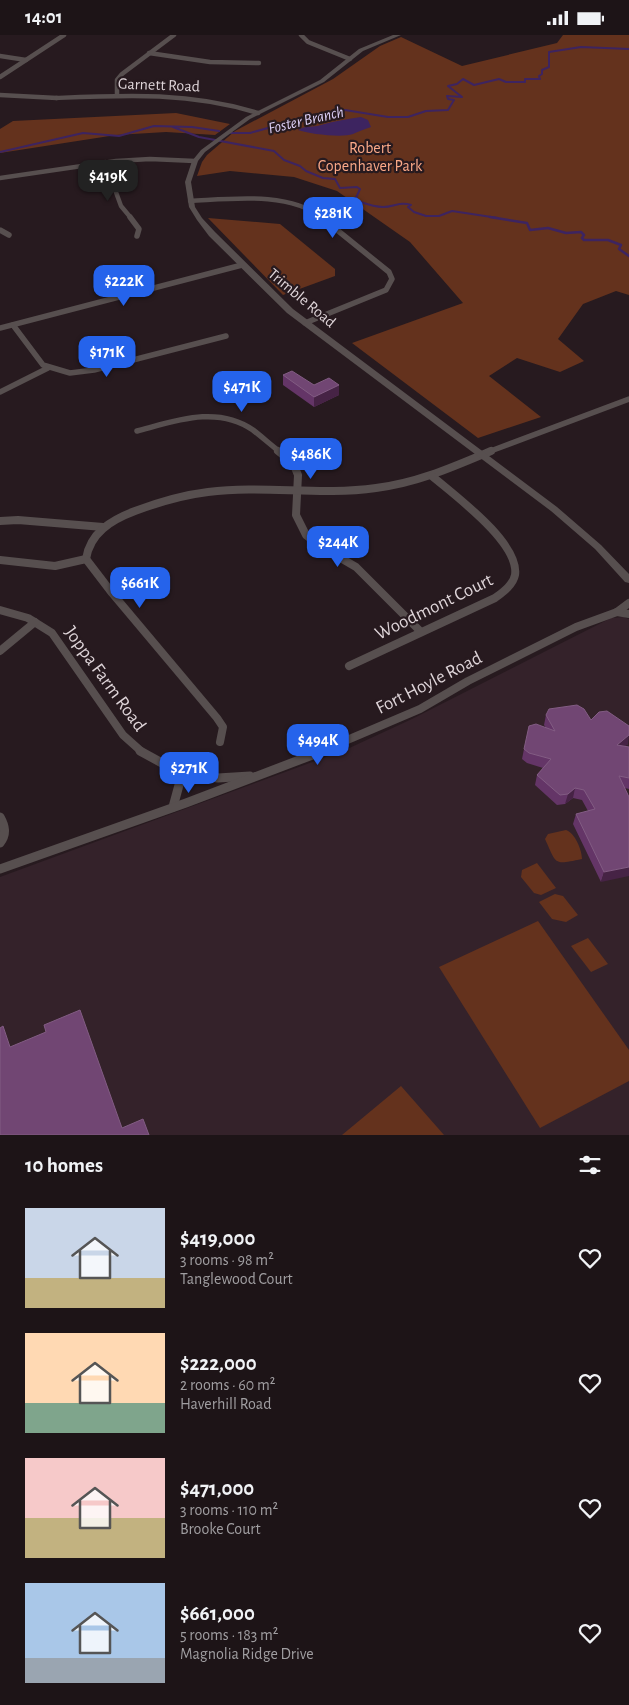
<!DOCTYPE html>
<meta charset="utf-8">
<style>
:root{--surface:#1d1417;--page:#251d20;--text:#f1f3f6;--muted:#a09ea1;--accent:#2563eb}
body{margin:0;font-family:"Alegreya Sans",sans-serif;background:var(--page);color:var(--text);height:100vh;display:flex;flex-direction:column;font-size:19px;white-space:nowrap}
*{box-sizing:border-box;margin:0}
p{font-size:16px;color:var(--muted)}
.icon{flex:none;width:28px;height:28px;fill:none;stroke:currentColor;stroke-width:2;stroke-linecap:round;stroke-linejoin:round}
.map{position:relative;height:1100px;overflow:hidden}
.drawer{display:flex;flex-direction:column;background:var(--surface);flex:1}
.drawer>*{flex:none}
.price{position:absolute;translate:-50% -42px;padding:0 11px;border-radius:10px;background:var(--accent);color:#fff;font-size:16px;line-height:32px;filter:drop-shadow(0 1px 2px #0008)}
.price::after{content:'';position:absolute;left:50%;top:30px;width:15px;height:11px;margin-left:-8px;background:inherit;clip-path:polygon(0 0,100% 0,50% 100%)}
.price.on{background:#222;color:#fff}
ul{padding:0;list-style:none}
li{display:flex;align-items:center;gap:15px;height:125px;padding:0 25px}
li span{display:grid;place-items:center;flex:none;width:140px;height:100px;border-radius:0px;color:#555}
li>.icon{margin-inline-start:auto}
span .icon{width:60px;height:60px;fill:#fffc;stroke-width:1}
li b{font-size:21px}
h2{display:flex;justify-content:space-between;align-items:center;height:60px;padding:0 25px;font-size:21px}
.status{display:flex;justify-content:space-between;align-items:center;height:35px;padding:0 25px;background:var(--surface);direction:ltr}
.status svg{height:14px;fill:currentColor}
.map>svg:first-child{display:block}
</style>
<div class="status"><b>14:01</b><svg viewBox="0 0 49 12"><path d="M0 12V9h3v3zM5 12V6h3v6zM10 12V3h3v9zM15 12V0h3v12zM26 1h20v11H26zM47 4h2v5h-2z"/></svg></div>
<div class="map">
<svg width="629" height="1100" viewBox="0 0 629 1100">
<rect width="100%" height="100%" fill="#271a1f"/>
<path fill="#34222a" d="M624 582 629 584V1100H0V842L345 715 412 684 611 583Z"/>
<g fill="#64321d">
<path d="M563 0H629V260L616 256 583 269 558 304 584 326 560 337 517 323 489 341 541 382 478 403 352 308 463 268 410 207 337 156 294 142 230 136 197 141 202 127 207 120 235 96 333 44 380 11 401 2 462 31 557 8Z"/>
<path d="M176 78 230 89 215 100 166 97 116 100 0 118V94L13 86Z"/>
<path d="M208 183 280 189 335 234V241L283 260Z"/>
<path d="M566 795C575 798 582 815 582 824 553 830 557 830 545 804L548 799Z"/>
<path d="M537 828 556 853 541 860 534 858 521 842 522 835Z"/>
<path d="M555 859 563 861 578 880 566 887 552 884 539 867Z"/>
<path d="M538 886 629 1015V1046L540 1093 439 932Z"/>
<path d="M588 903 608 929 591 937 571 911Z"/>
<path d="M401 1051 444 1100H342Z"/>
</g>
<path fill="#3d2460" d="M361 82 368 85 371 92C364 94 358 97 353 99 342 103 309 99 298 95 305 90 314 93 321 90 335 86 348 84 361 82Z"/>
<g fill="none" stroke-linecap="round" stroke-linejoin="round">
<g stroke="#3d2460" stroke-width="2">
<path d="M173 92 199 102 274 116 284 125 300 131 306 136 323 143 335 144 340 153 357 152 360 154 355 165C364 168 373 172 383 172 394 172 400 166 411 170L408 172 414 177 426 181H439L452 176 498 183"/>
<path d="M231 98H250L300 84 331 82 345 75 388 82H408L426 76 448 75 454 65 448 64 447 61 462 62 448 51 457 49 463 44 474 50 499 44 506 47H525V44H540L539 41 542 39V35L549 32V17L581 12 629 14"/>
<path d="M0 117 83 98 119 101 154 91 192 92 219 96"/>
</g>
<path stroke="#3d2460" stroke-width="2.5" d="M490 182 527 188 530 195 548 193 566 198 581 197 584 200 582 203 584 205H608L621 210 619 214 629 221"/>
<g stroke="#574f4f" stroke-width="4.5">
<path d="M301 0 308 7 350 24"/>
<path d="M149 18 210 27 259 28"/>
<path d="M0 21 26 25"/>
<path d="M0 42 64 0"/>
<path d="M0 60 57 63"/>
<path d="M117 60V45L122 39 174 0"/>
<path d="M56 63C127 60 190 57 258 78"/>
<path d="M105 127 121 171 131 183"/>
<path d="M0 143 116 126 150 124 195 126"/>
<path d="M190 166C231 164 288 156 323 183"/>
</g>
<g stroke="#574f4f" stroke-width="5.5">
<path d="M130 182 139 194 137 201"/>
<path d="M0 195 9 200"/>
<path d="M305 288 386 255 392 244 389 237 321 182"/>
<path d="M13 290 43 330 70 338 94 335 226 301"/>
<path d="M0 293 242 230"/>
<path d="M0 357 48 333"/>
<path d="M137 396C175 386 217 370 253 395 262 402 271 410 280 417"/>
<path d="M488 417 629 364"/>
</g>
<g stroke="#574f4f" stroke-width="8">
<path d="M278 416 293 428 298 440 296 480 306 500 320 511 356 532 421 597"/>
<path d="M0 486 18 485 103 492"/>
<path d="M86 524C90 498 111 485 135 476 159 467 183 460 208 457 264 450 320 461 376 453 417 448 453 432 491 416"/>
<path d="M0 525 55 531 86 524 112 558 217 683 223 692 220 707"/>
<path d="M0 575 28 583 52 598 123 700 142 717"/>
<path d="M617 577 629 579"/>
<path d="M0 616 35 587"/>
<path d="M349 631 495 563C503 557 513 550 515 540 520 508 454 460 432 441"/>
<path d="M319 717 420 674 468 646 576 592 617 577 629 568"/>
</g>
<g stroke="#574f4f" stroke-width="9">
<path d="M140 716 182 739 218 743 250 741"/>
<path d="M173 772 182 739"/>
<path d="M0 782C5 791 7 799 0 808"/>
<path d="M0 834 186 768 323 716"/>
</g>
<path fill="#574f4f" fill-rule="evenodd" d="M393 0H401L363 16 324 47 250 84 205 117 198 126 191 147 195 172 202 183 215 197 293 274 557 472 601 510 629 539V548L625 547 595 514 551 476 287 278 209 201 197 185 189 172 185 147 192 126 201 115 246 82 320 45 359 14Z"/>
</g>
<g fill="#643567">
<path d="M283 340 314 350 339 360 314 372 283 350Z"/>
<path d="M546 680 591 685 628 709 625 711 629 712V754L625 753 629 762 601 847 573 789 576 779 588 776 582 765 573 763 565 769 557 770 535 750 537 740 543 733 527 728 522 724 524 714 546 693 544 690Z"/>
</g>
<g fill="#462345">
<path d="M339 350V360L314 372V362Z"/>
<path d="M629 700 628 709 614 720 617 710Z"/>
<path d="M575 753 573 763 565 769 568 759Z"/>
<path d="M629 832V841L601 847 604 837Z"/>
</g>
<g fill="#714673" stroke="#825c83">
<path d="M292 336 314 350 329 343 339 350 314 362 283 340Z"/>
<path d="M577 670 584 674 591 685 599 677 607 676 629 691V700L617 710 629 712V743L619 741 629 762V832L604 837 576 779 595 774 584 755 575 753 568 759 560 760 537 740 551 724 529 718 524 714 529 691 536 689 555 696 546 680 549 674Z"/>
<path d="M80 975 122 1093 143 1084 149 1100H0V993L3 991 10 1012 46 997 44 990Z"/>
</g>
<g text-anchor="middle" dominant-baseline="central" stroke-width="4.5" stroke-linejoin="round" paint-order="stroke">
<g font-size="16" fill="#ded4d8" stroke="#271a1f">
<text transform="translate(159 50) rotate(2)">Garnett Road</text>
<text transform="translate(302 263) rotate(40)">Trimble Road</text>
</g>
<g font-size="16" font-style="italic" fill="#dbcef4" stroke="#271a1f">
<text transform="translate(306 85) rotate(-13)">Foster Branch</text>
</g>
<g font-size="16" fill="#fba988" stroke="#271a1f">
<text x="370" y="113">Robert<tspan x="370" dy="18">Copenhaver Park</tspan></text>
</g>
<g font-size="19" fill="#ded4d8" stroke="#271a1f">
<text transform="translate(434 572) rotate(-26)">Woodmont Court</text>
<text transform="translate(105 644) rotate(54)">Joppa Farm Road</text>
<text transform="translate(429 648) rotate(-27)">Fort Hoyle Road</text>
</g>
</g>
</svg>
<b class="price on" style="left:108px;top:167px">$419K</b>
<b class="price" style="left:333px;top:204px">$281K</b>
<b class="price" style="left:124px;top:272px">$222K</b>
<b class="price" style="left:107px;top:343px">$171K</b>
<b class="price" style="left:242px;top:378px">$471K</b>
<b class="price" style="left:311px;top:445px">$486K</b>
<b class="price" style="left:338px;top:533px">$244K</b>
<b class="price" style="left:140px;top:574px">$661K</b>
<b class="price" style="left:318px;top:731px">$494K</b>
<b class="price" style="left:189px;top:759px">$271K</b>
</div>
<section class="drawer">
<h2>10 homes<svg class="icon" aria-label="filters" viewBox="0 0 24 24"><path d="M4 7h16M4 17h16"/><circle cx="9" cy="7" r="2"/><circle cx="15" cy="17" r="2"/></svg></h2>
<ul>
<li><span style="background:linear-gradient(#c9d6e8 70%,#c2b280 0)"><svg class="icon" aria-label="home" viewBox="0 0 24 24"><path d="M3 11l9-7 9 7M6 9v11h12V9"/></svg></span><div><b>$419,000</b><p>3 rooms · 98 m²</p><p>Tanglewood Court</p></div><svg class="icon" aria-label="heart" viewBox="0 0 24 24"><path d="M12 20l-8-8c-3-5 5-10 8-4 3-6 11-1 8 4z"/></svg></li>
<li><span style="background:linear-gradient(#ffd9b3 70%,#7fa58c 0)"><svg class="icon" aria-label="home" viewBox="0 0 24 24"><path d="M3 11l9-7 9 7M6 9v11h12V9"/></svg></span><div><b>$222,000</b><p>2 rooms · 60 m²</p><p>Haverhill Road</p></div><svg class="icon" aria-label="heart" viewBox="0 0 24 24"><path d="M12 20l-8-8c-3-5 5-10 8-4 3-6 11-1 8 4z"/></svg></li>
<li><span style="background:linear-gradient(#f6c9c9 60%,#c2b280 0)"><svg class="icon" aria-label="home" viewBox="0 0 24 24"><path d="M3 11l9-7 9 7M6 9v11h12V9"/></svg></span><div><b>$471,000</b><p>3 rooms · 110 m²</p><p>Brooke Court</p></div><svg class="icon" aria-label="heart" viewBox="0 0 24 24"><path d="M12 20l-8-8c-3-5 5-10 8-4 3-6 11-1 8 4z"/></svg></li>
<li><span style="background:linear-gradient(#a9c7e8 75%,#9aa5b1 0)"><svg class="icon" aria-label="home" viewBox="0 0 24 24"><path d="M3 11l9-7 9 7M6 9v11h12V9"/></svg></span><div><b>$661,000</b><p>5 rooms · 183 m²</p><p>Magnolia Ridge Drive</p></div><svg class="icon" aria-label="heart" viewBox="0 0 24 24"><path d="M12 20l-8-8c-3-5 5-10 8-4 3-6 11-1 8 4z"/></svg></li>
</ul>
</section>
